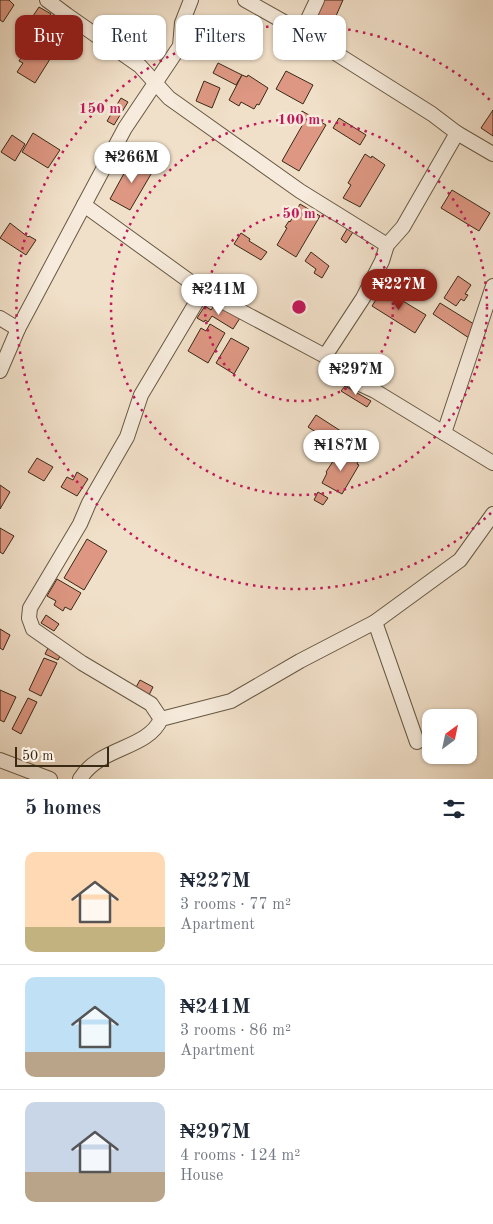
<!DOCTYPE html>
<meta charset="utf-8">
<style>
:root{--surface:#fff;--page:#f6f6f7;--text:#1f2937;--muted:#747a83;--line:#e0e1e3;--accent:#8f2418}
body{margin:0;font-family:"Old Standard TT",serif;background:var(--page);color:var(--text);height:100vh;display:flex;flex-direction:column;font-size:19px;white-space:nowrap}
*{box-sizing:border-box;margin:0}
p{font-size:16px;color:var(--muted)}
.icon{flex:none;width:28px;height:28px;fill:none;stroke:currentColor;stroke-width:2;stroke-linecap:round;stroke-linejoin:round}
.map{position:relative;height:779px;overflow:hidden}
.drawer{display:flex;flex-direction:column;background:var(--surface);flex:1}
.drawer>*{flex:none}
.hud{position:absolute;left:15px;top:15px;width:464px;height:45px;display:flex;gap:10px}
.needle{width:32px;rotate:33deg}
.buttons{position:absolute;left:422px;top:709px;display:grid;gap:10px}
.buttons a{display:grid;place-items:center;width:55px;height:55px;border-radius:10px;background:var(--surface);box-shadow:0 1px 4px #0004;font-size:25px}
.scale{position:absolute;left:15px;bottom:12px;width:94px;box-sizing:border-box;padding-left:5px;border:2px solid #392a16;border-top:0;font-size:14px;line-height:18px;white-space:nowrap;color:#392a16;-webkit-text-stroke:4px #f6ebdc;paint-order:stroke}
.price{position:absolute;translate:-50% -42px;padding:0 11px;border-radius:18px;background:#fff;color:#222;font-size:16px;line-height:32px;filter:drop-shadow(0 1px 2px #0008)}
.price::after{content:'';position:absolute;left:50%;top:30px;width:15px;height:11px;margin-left:-8px;background:inherit;clip-path:polygon(0 0,100% 0,50% 100%)}
.price.current{background:var(--accent);color:#fff}
ul{padding:0;list-style:none}
li{display:flex;align-items:center;gap:15px;height:125px;padding:0 25px}
li+li{border-top:1px solid var(--line)}
li span{display:grid;place-items:center;flex:none;width:140px;height:100px;border-radius:10px;color:#555}
li>.icon{margin-inline-start:auto}
span .icon{width:60px;height:60px;fill:#fffc;stroke-width:1}
li b{font-size:21px}
h2{display:flex;justify-content:space-between;align-items:center;height:60px;padding:0 25px;font-size:21px}
.chip{padding:0 18px;border-radius:10px;background:var(--surface);box-shadow:0 1px 4px #0004;font-size:18px;line-height:45px}
.chip.current{background:var(--accent);color:#fff}
.map>svg:first-child{display:block}
</style>
<div class="map">
<svg width="493" height="779" viewBox="0 0 493 779">
<rect width="100%" height="100%" fill="#f1e0c9"/>
<filter id="stains"><feTurbulence type="fractalNoise" baseFrequency=".004" numOctaves="4"/><feColorMatrix values="0 0 0 0 .2 0 0 0 0 .09 0 0 0 0 .02 0 0 0 .5 -.17"/></filter>
<radialGradient id="worn" r=".72"><stop offset=".6" stop-color="#630" stop-opacity="0"/><stop offset="1" stop-color="#630" stop-opacity=".3"/></radialGradient>
<g fill="#dd9782" stroke="#392a16">
<path d="M0 0H9L14 5 3 22 0 20Z"/>
<path d="M320 0H343L332 25 313 17Z"/>
<path d="M39 7 51 14 33 42 21 34Z"/>
<path d="M58 14 71 22 51 54 38 46Z"/>
<path d="M209 22 218 28 216 32 224 37 214 55 189 42 196 30 198 32 202 25 206 27Z"/>
<path d="M32 49 50 59 35 83 17 72 23 63 19 61 22 56 26 58Z"/>
<path d="M218 63 242 75 236 85 213 73Z"/>
<path d="M286 71 313 85 303 104 276 89Z"/>
<path d="M242 75 247 77 248 75 268 88 259 105 257 104 254 109 241 102 239 106 229 100Z"/>
<path d="M204 81 220 88 212 108 196 101Z"/>
<path d="M121 98 128 102 114 125 107 121Z"/>
<path d="M493 110V136L481 128Z"/>
<path d="M302 111 326 125 299 171 282 161 303 124 296 121Z"/>
<path d="M339 118 366 135 360 145 333 128Z"/>
<path d="M33 133 60 150 48 168 22 152Z"/>
<path d="M12 135 25 144 15 161 1 152Z"/>
<path d="M365 154 371 158 372 156 385 165 360 207 343 198 351 185 348 183Z"/>
<path d="M133 157 154 169 130 210 110 199Z"/>
<path d="M452 190 490 213 479 231 441 208Z"/>
<path d="M300 204 320 216 296 257 277 245 287 228 285 227 289 221 290 222Z"/>
<path d="M10 223 28 237 29 236 36 240 26 255 0 238Z"/>
<path d="M347 229 353 232 346 243 341 239Z"/>
<path d="M241 233 250 239 249 241 267 252 261 260 234 244Z"/>
<path d="M311 252 329 266 322 278 314 273 316 269 305 261Z"/>
<path d="M387 274 411 290 406 298 381 282Z"/>
<path d="M458 276 471 285 465 294 468 295 464 301 461 299 456 306 444 298Z"/>
<path d="M383 289 426 315 415 333 372 306Z"/>
<path d="M216 303 240 318 233 329 212 316 208 322 205 320 204 322 197 318 205 306 211 310Z"/>
<path d="M440 303 477 326 469 338 433 314Z"/>
<path d="M210 324 225 333 208 363 188 351 201 328 206 331Z"/>
<path d="M231 338 249 348 234 374 216 363Z"/>
<path d="M345 386 371 401 367 407 341 391Z"/>
<path d="M316 415 347 435 339 447 308 427Z"/>
<path d="M341 449 359 460 357 464 359 465 342 494 322 483 327 473 326 472Z"/>
<path d="M37 458 53 467 44 481 28 472Z"/>
<path d="M77 472 88 479 77 496 61 487 67 477 73 480Z"/>
<path d="M0 485 10 492 0 509Z"/>
<path d="M318 492 328 498 323 505 314 500Z"/>
<path d="M0 528 14 536 3 554 0 552Z"/>
<path d="M87 539 107 551 84 590 64 578Z"/>
<path d="M57 579 81 593 71 610 65 607 63 611 54 605 56 601 47 596Z"/>
<path d="M46 615 59 624 54 631 41 623Z"/>
<path d="M0 629 10 635 3 650 0 648Z"/>
<path d="M49 646 62 652 58 660 45 654Z"/>
<path d="M44 658 57 663 41 696 29 690Z"/>
<path d="M140 680 153 687 148 697 135 689Z"/>
<path d="M0 690 16 697 4 722 0 720Z"/>
<path d="M28 698 37 702 21 734 12 729Z"/>
</g>
<g fill="none" stroke-linecap="round" stroke-linejoin="round">
<defs>
<g id="street">
<path d="M47 0 67 15 140 66 169 98 300 191 387 245"/>
<path d="M245 0 302 32 432 114 457 133 403 227 387 245 382 261 363 298 325 356"/>
<path d="M302 32 317 0"/>
<path d="M457 133 493 154"/>
<path d="M84 205 203 291 325 356 349 379 375 391 493 463"/>
<path d="M0 318 18 329"/>
<path d="M0 371 18 329 125 128 180 46 182 23 191 0"/>
<path d="M444 433 493 286"/>
<path d="M375 622 417 742"/>
<path d="M161 719 151 704 82 663 33 629 29 618 30 608 80 524 89 503 127 437 141 395 203 291"/>
<path d="M0 760 50 779"/>
<path d="M80 779C100 746 147 750 161 719L231 701 300 661 375 622 460 560 493 514"/>
</g>
</defs>
<use href="#street" stroke="#675843" stroke-width="16"/>
<use href="#street" stroke="#f6ebdc" stroke-width="14"/>
</g>
<g fill="none" stroke="#c2185b" stroke-width="2.5" stroke-dasharray="2.5 5">
<circle cx="299" cy="307" r="94"/>
<circle cx="299" cy="307" r="188"/>
<path d="M491 513A282 282 0 1 1 491 101"/>
</g>
<circle cx="299" cy="307" r="8" fill="#c2185b" stroke="#f6ebdc" stroke-width="2.5"/>
<g font-size="15" text-anchor="middle" font-weight="bold" fill="#c2185b" stroke="#f6ebdc" stroke-width="5" stroke-linejoin="round" paint-order="stroke">
<text x="100" y="113">150 m</text>
<text x="299" y="124">100 m</text>
<text x="299" y="218">50 m</text>
</g>
<rect width="100%" height="100%" filter="url(#stains)"/>
<rect width="100%" height="100%" fill="url(#worn)"/>
</svg>
<div class="buttons">
<a><svg class="needle" viewBox="-14 -14 28 28"><path d="M0-13l5 13h-10z" fill="#e53935"/><path d="M0 13l5-13h-10z" fill="#747a83"/></svg></a>
</div>
<div class="scale">50 m</div>
<b class="price" style="left:132px;top:184px">₦266M</b>
<b class="price current" style="left:399px;top:311px">₦227M</b>
<b class="price" style="left:219px;top:316px">₦241M</b>
<b class="price" style="left:356px;top:396px">₦297M</b>
<b class="price" style="left:341px;top:472px">₦187M</b>
<div class="hud">
<a class="chip current">Buy</a>
<a class="chip">Rent</a>
<a class="chip">Filters</a>
<a class="chip">New</a>
</div>
</div>
<section class="drawer">
<h2>5 homes<svg class="icon" aria-label="filters" viewBox="0 0 24 24"><path d="M4 7h16M4 17h16"/><circle cx="9" cy="7" r="2"/><circle cx="15" cy="17" r="2"/></svg></h2>
<ul>
<li><span style="background:linear-gradient(#ffd9b3 75%,#c2b280 0)"><svg class="icon" aria-label="home" viewBox="0 0 24 24"><path d="M3 11l9-7 9 7M6 9v11h12V9"/></svg></span><div><b>₦227M</b><p>3 rooms · 77 m²</p><p>Apartment</p></div></li>
<li><span style="background:linear-gradient(#bfe0f5 75%,#b9a48a 0)"><svg class="icon" aria-label="home" viewBox="0 0 24 24"><path d="M3 11l9-7 9 7M6 9v11h12V9"/></svg></span><div><b>₦241M</b><p>3 rooms · 86 m²</p><p>Apartment</p></div></li>
<li><span style="background:linear-gradient(#c9d6e8 70%,#b9a48a 0)"><svg class="icon" aria-label="home" viewBox="0 0 24 24"><path d="M3 11l9-7 9 7M6 9v11h12V9"/></svg></span><div><b>₦297M</b><p>4 rooms · 124 m²</p><p>House</p></div></li>
</ul>
</section>
